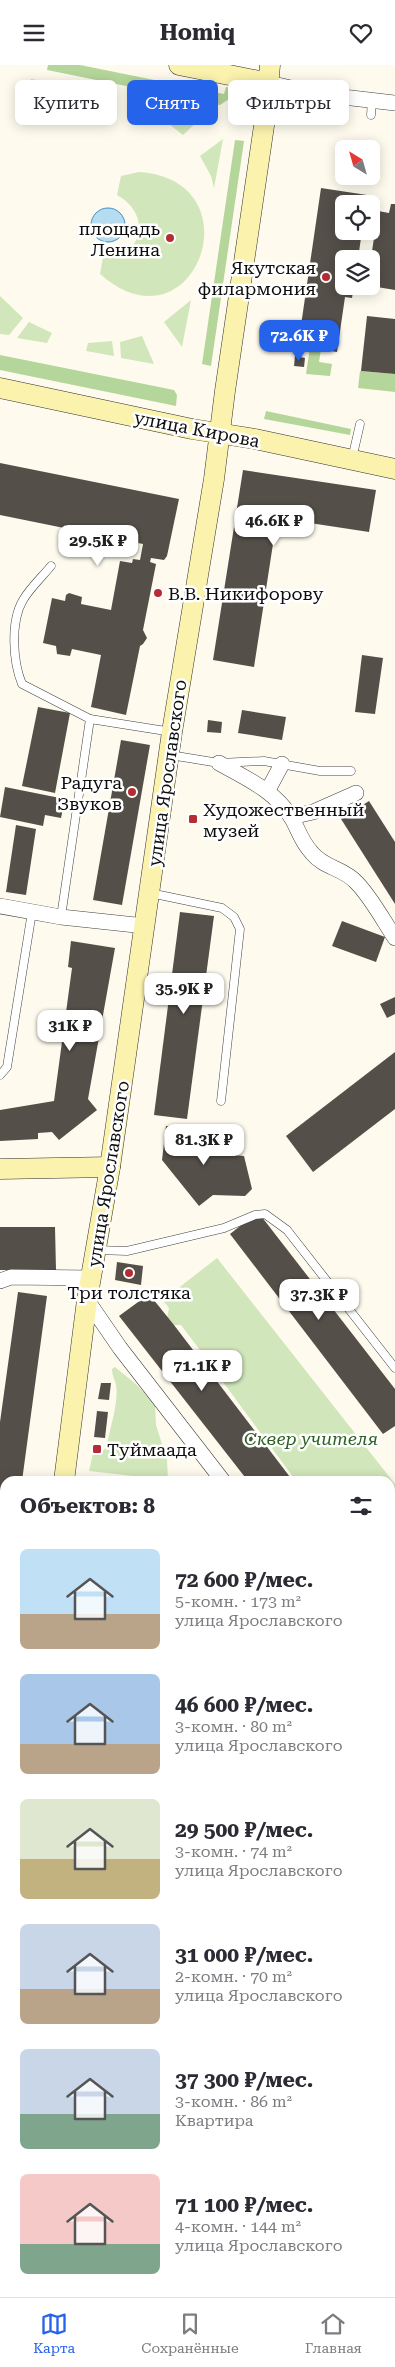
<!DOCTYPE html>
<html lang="ru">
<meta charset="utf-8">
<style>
:root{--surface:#fff;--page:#f7f7f7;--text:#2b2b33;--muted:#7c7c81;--line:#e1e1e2;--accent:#2563eb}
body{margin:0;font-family:"Roboto Serif",serif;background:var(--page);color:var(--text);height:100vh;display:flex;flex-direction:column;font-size:19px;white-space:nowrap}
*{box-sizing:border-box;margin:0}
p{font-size:16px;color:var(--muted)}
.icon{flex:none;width:28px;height:28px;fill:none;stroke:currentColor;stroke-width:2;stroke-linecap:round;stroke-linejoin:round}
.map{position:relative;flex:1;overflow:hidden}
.side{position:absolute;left:0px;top:1411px;width:395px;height:821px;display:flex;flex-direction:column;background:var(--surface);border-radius:15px 15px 0 0;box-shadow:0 2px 12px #0003}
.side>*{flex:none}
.top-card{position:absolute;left:15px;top:15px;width:365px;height:45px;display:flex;gap:10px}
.needle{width:32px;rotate:323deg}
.buttons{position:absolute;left:335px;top:75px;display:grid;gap:10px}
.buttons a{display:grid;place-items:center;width:45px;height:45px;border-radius:8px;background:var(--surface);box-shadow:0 2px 12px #0003;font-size:25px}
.price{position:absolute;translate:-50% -42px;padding:0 11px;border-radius:10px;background:#fff;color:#222;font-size:16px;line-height:32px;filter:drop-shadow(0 1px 2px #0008)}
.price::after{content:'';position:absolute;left:50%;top:30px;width:15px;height:11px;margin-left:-8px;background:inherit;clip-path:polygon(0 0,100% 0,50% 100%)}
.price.selected{background:var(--accent);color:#fff}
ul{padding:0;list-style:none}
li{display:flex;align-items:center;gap:15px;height:125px;padding:0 20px}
li span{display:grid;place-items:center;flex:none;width:140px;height:100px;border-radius:8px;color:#555}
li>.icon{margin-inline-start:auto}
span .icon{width:60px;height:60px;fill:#fffc;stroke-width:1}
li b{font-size:21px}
h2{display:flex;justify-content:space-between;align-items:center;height:60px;padding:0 20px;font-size:21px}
.chip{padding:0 18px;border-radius:8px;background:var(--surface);box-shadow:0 2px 12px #0003;font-size:18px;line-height:45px}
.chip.selected{background:var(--accent);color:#fff}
header{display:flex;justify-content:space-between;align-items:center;height:65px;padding:0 20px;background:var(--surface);font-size:22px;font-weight:700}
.menu{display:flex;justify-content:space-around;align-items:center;height:70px;border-top:1px solid var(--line);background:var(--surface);font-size:14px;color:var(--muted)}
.menu a{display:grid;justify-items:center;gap:2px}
.menu .selected{color:var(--accent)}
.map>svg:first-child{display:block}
</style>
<header><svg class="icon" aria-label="menu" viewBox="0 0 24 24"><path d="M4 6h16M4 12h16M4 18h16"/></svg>Homiq<svg class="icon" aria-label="heart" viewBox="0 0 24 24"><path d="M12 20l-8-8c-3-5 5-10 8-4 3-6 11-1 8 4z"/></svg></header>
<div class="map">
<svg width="395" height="2232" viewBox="0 0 395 2232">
<rect width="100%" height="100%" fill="#fefbee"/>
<g fill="#d1e6ba">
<path d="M31 14 59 19 63 42 53 44 33 56 25 45Z"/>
<path d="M68 21 97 26 96 37 72 39Z"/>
<path d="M136 33 166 39 158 52 134 42Z"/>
<path d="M171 41 206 48 183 70 164 55Z"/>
<path d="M223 74 214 123 211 111 200 91Z"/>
<path d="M139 107C259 115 194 292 100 209L103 192C144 193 152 149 117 130L121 111Z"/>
<path d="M0 231 23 253 9 270 0 269Z"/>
<path d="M191 235 182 282 164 257Z"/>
<path d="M29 257 52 268 47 278 17 273Z"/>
<path d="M142 271 154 299 121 293 120 277Z"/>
<path d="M112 276 114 291 86 286 88 278Z"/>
<path d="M217 1193 395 1419V1550L390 1543V1416H296L220 1313 214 1315 205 1302 209 1297 181 1260H174L167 1253 169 1243 163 1235Z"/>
<path d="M115 1302 137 1320 155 1340 156 1360 167 1395 168 1415 89 1406 94 1384 104 1385 107 1380C110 1363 119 1336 116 1320 115 1314 112 1311 112 1304Z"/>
</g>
<g fill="#b5d69a">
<path d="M48 0H80L224 29 226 22 233 23 232 32 220 40 47 5Z"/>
<path d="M235 75 244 76 211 301 202 299Z"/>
<path d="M310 282 321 284 319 297 332 299 330 311 306 309Z"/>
<path d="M0 290 174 325 177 330 176 341 0 305Z"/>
<path d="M360 306 395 309V327L358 323Z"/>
<path d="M266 346 351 364 350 370 264 354Z"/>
</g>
<g fill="#b6dcf2" stroke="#4190c5">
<circle cx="108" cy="160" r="17"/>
<path d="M395 1800V1886L390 1890V1804Z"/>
<path d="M5 2098V2199L0 2204V2102Z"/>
</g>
<g fill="#554f4a">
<path d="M321 123 367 130 366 139H344V166H362L358 194H344V221H354L352 233 345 232 337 287 298 281Z"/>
<path d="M391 139H395V225L371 221V193L378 146 389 148Z"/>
<path d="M367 251 395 254V309L361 306Z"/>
<path d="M295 291 305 293 304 302 294 301Z"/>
<path d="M0 398 179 434 167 491 164 495 151 493 150 497 156 499 143 565 147 573 143 579 140 581 126 650 91 642 101 590 72 584 70 591 57 589 56 581 43 578 52 533 65 536 66 530 69 528 82 532 81 539 111 545 120 496 132 498 133 494 140 495 143 479 0 450Z"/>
<path d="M243 405 376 425 369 467 277 453 254 602 213 595Z"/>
<path d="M362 590 383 593 375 649 355 647Z"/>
<path d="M38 642 70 648 55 728 22 721Z"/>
<path d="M242 645 286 652 282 675 238 668Z"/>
<path d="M208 655 222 657 221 668 207 667Z"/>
<path d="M121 675 150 680 122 840 93 835Z"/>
<path d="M5 722 65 734 61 753 45 750 43 761 0 752Z"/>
<path d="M369 736 395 777V839L341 754Z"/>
<path d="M16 760 36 764 26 830 6 827Z"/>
<path d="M180 847 214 851 187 1054 154 1050Z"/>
<path d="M342 856 385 872 376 897 332 881Z"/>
<path d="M71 876 115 883 88 1034 97 1045 59 1075 52 1067 38 1068V1074L0 1076V1045L54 1036 72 903 68 902Z"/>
<path d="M395 932V949L387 953 380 939Z"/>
<path d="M395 987V1044L313 1107 286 1071Z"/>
<path d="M166 1061 209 1065 207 1088 244 1091 252 1124 245 1131 213 1130 199 1141 162 1095Z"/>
<path d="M258 1147 395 1324V1361L383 1369 230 1169Z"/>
<path d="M0 1162H55L56 1205H0Z"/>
<path d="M117 1197 143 1201 141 1220 115 1215Z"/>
<path d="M18 1227 47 1231 22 1416H5L4 1543H0V1357Z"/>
<path d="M149 1229 174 1260 293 1416H248L119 1251Z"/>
<path d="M101 1318H111L109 1335 98 1334Z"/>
<path d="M97 1346 108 1347 105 1373 94 1372Z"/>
<path d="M390 1573 395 1579V1640L390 1634Z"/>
<path d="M5 1790V1820L0 1821V1791Z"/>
<path d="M5 1844V1885L0 1888V1847Z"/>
<path d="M5 1949V2004L0 2008V1953Z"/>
<path d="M390 1976 395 1983V1996L390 1999Z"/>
</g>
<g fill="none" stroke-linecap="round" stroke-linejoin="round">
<defs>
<g id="lane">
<path d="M371 50 372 35"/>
<path d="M352 394 360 359"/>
<path d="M51 501C42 512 30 523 23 535 10 557 13 597 22 619L90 654"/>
<path d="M170 690 219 698 264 696 320 706H351"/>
<path d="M150 828 222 843 234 852 240 864 221 1036"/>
<path d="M61 852 90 654 172 667"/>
<path d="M0 1010 7 1002 32 847"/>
<path d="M96 1185 127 1186 224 1163 255 1150 265 1149 287 1165 395 1303"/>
<path d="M390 1646 395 1651"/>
<path d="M0 1826H5"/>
<path d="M0 2020 5 2016"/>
<path d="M390 2182 395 2179"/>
<path d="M330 2229 332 2228"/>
</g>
<g id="street">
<path d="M269 18 317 29 395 38"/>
<path d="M219 698C245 713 274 725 291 752 299 765 300 775 312 788 324 803 343 803 356 817 371 832 383 855 395 873"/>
<path d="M268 725 282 699"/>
<path d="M291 752 313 747 356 728"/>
<path d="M0 841 61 852 145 861"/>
<path d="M0 1216 11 1212 91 1213"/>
<path d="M87 1235 120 1283 223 1416"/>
<path d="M0 1556 5 1557"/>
<path d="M390 1936 395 1932"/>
<path d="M390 2065 395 2071"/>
<path d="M152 2228 157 2232"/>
<path d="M62 2232 66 2228"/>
<path d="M224 2232 229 2228"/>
</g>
<g id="secondary">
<path d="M179 0 269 18"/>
<path d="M0 323 192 364 255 374 395 404"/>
<path d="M0 1104 110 1102"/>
<path d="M64 1416 87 1235 110 1102 172 667 214 414 225 326 265 54 270 0"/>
<path d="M390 1756 395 1752"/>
<path d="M0 2066 5 2062"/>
</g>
</defs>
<use href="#lane" stroke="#404040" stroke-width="9"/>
<use href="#street" stroke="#404040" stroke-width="16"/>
<use href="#secondary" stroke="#2f2f2f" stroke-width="21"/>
<use href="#lane" stroke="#fff" stroke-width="8"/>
<use href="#street" stroke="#fff" stroke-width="15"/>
<use href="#secondary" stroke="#faf2ad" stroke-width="20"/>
</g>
<g fill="#b52d34" stroke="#fff" stroke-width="2">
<circle cx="170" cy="173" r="5"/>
<circle cx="326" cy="212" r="5"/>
<circle cx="158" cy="528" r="5"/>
<circle cx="132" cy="727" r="5"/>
<rect x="188" y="749" width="10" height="10" rx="2.5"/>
<circle cx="129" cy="1208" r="5"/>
<rect x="92" y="1379" width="10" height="10" rx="2.5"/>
</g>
<g text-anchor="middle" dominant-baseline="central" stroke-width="5" stroke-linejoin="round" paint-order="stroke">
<g font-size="18" fill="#0d0d0d" stroke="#fff" text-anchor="end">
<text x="160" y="163">площадь<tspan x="160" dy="21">Ленина</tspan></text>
<text x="316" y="202">Якутская<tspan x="316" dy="21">филармония</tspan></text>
<text x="168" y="528" text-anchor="start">В.В. Никифорову</text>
<text x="122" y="717">Радуга<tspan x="122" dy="21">Звуков</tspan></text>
<text x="203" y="744" text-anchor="start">Художественный<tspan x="203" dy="21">музей</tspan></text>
<text x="129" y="1227" text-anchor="middle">Три толстяка</text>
<text x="107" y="1384" text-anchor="start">Туймаада</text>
</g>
<g font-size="18" fill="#0d0d0d" stroke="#fff">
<text transform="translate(197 364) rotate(11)">улица Кирова</text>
<text transform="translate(167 708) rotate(-82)">улица Ярославского</text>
<text transform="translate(108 1109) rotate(-81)">улица Ярославского</text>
</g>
<g font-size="18" font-style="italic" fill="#2e6121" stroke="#fff">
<text x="311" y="1373">Сквер учителя</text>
</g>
</g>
</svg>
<div class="buttons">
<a><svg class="needle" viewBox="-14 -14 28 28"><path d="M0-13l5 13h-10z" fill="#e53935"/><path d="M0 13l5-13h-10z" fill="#7c7c81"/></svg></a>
<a><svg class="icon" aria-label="locate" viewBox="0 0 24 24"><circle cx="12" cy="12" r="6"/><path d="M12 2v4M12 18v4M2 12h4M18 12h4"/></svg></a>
<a><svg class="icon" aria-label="layers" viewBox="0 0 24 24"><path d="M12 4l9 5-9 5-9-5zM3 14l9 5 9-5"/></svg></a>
</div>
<b class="price selected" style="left:299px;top:297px">72.6K ₽</b>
<b class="price" style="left:274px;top:482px">46.6K ₽</b>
<b class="price" style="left:98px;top:502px">29.5K ₽</b>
<b class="price" style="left:184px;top:950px">35.9K ₽</b>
<b class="price" style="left:70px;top:987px">31K ₽</b>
<b class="price" style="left:204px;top:1101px">81.3K ₽</b>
<b class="price" style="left:319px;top:1256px">37.3K ₽</b>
<b class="price" style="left:202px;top:1327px">71.1K ₽</b>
<div class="top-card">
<a class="chip">Купить</a>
<a class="chip selected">Снять</a>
<a class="chip">Фильтры</a>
</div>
<section class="side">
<h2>Объектов: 8<svg class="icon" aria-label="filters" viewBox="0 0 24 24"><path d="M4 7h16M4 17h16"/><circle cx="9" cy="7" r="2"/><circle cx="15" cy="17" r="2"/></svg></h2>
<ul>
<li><span style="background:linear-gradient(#bfe0f5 65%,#b9a48a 0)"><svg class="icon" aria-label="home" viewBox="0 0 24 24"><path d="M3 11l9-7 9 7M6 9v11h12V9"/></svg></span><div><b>72 600 ₽/мес.</b><p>5-комн. · 173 m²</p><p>улица Ярославского</p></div></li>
<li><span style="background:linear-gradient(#a9c7e8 70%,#b9a48a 0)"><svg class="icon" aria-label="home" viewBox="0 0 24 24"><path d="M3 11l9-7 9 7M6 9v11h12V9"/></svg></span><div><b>46 600 ₽/мес.</b><p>3-комн. · 80 m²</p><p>улица Ярославского</p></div></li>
<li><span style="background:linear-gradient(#dfe7d0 60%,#c2b280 0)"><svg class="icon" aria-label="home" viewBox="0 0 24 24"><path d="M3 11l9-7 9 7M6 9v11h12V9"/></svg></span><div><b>29 500 ₽/мес.</b><p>3-комн. · 74 m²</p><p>улица Ярославского</p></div></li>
<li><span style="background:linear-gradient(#c9d6e8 65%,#b9a48a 0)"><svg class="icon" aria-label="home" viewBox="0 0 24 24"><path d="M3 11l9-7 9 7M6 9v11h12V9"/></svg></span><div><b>31 000 ₽/мес.</b><p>2-комн. · 70 m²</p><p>улица Ярославского</p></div></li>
<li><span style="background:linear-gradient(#c9d6e8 65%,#7fa58c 0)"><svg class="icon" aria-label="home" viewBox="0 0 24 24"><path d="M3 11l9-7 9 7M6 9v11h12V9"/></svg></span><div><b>37 300 ₽/мес.</b><p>3-комн. · 86 m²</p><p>Квартира</p></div></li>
<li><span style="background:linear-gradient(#f6c9c9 70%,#7fa58c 0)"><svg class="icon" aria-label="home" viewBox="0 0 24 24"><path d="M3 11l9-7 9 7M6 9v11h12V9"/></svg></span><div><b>71 100 ₽/мес.</b><p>4-комн. · 144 m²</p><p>улица Ярославского</p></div></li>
</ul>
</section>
</div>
<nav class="menu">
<a class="selected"><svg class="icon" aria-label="map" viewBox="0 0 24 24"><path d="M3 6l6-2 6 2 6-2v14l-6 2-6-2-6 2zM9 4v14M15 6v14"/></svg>Карта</a>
<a><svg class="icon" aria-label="saved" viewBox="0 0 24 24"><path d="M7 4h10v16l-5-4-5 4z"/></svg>Сохранённые</a>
<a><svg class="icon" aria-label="home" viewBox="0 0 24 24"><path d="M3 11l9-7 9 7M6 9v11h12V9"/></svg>Главная</a>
</nav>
